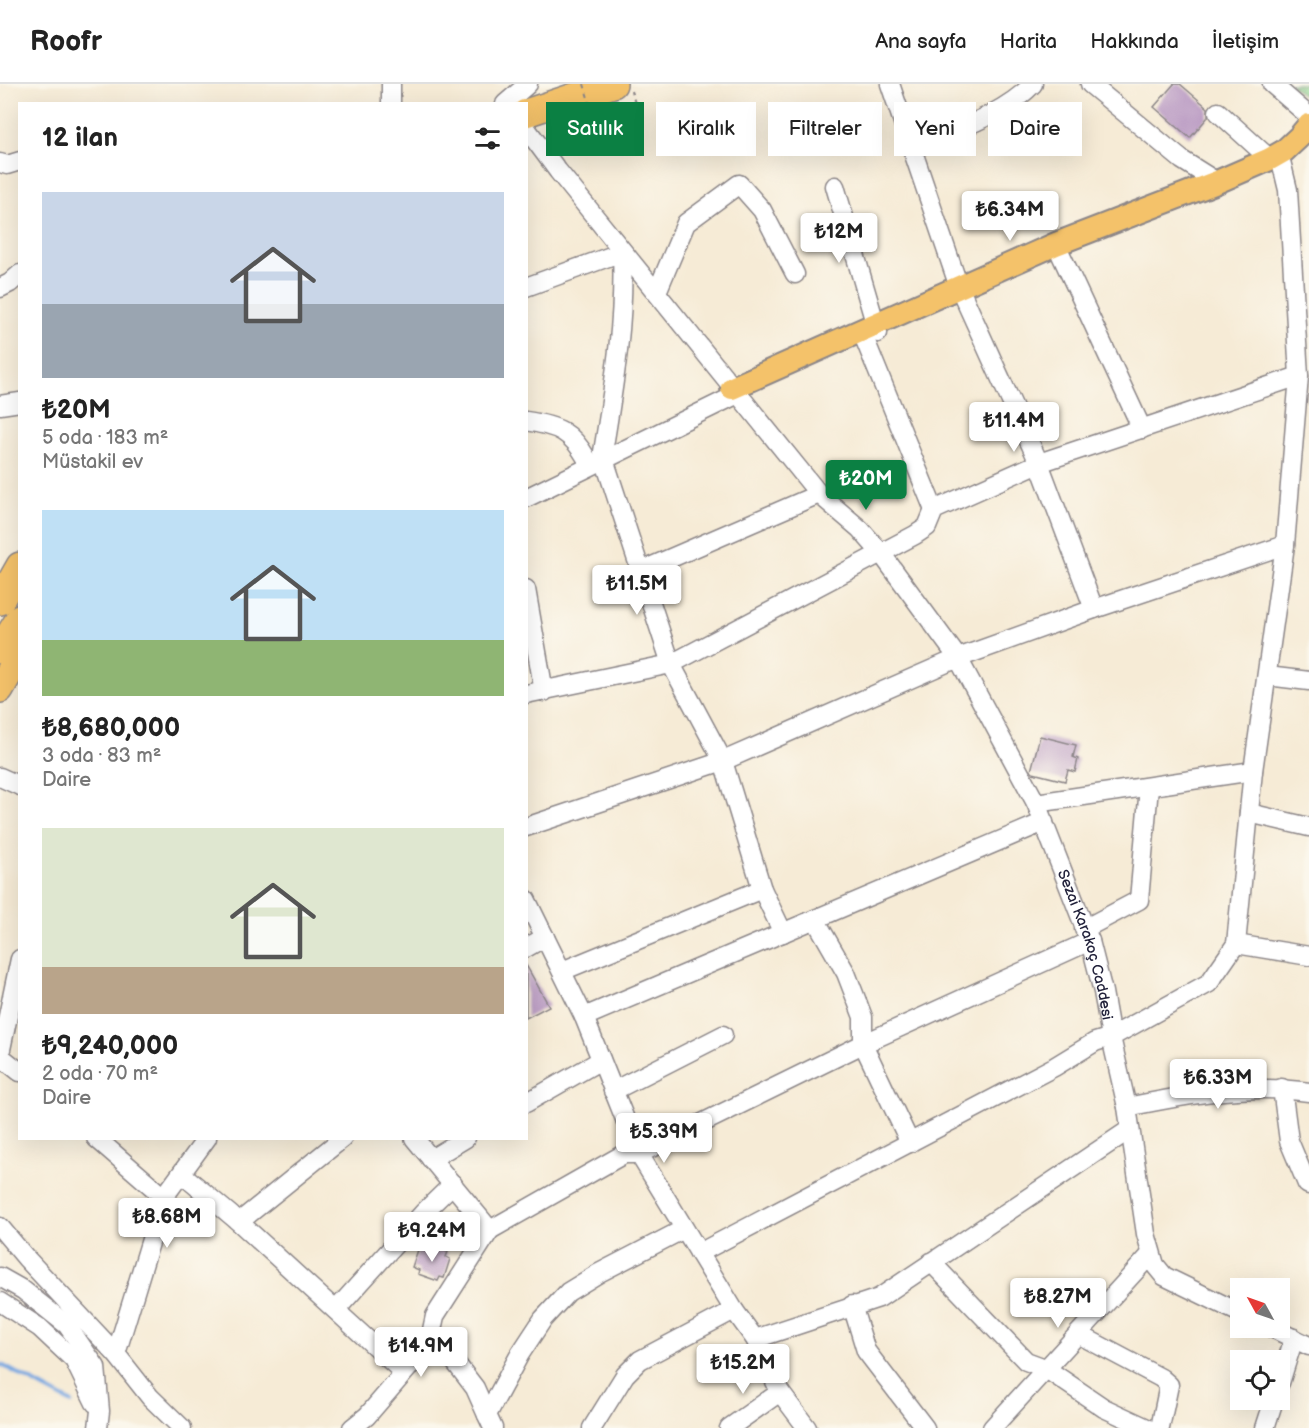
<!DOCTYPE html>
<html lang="tr">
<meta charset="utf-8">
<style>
:root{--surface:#fff;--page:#f6f6f6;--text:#222;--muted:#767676;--line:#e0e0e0;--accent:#0b8043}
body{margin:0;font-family:"Balsamiq Sans",sans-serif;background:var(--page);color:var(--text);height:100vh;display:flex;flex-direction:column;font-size:22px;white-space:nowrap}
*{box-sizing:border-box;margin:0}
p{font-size:20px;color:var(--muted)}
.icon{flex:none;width:33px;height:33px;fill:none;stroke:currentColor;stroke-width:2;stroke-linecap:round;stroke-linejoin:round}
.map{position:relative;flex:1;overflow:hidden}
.side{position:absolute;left:18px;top:18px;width:510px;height:1038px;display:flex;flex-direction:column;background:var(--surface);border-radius:0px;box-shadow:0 6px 24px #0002}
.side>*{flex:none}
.banner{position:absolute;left:546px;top:18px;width:570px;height:54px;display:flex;gap:12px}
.needle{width:39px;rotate:310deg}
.controls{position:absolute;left:1230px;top:1194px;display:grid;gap:12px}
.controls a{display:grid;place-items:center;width:60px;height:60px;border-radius:0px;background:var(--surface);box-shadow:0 6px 24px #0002;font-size:30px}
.price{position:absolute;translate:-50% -51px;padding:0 14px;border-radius:6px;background:#fff;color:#222;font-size:20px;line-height:39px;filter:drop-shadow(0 2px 3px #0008)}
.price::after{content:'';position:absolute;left:50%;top:36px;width:18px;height:14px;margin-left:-9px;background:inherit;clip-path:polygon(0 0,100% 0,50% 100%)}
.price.current{background:var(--accent);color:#fff}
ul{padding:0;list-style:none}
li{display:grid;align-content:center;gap:12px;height:318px;padding:0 24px}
li span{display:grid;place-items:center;height:186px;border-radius:0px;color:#555}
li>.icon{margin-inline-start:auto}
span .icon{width:108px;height:108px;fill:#fffc;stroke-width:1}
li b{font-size:26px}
h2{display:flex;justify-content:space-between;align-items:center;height:72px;padding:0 24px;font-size:26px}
.tag{padding:0 21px;border-radius:0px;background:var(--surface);box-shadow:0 6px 24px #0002;font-size:21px;line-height:54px}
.tag.current{background:var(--accent);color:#fff}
header{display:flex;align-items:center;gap:36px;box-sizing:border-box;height:84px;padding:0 30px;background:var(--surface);border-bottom:2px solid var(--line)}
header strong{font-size:28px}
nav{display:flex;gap:33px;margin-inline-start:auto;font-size:21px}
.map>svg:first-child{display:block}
</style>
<header>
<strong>Roofr</strong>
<nav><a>Ana sayfa</a><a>Harita</a><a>Hakkında</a><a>İletişim</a></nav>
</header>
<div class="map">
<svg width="1309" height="1344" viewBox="0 0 1309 1344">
<defs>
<pattern id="grass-dots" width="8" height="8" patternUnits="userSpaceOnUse" patternTransform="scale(1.5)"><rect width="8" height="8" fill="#8ed590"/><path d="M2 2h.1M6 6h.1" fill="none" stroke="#7ab77d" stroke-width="1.8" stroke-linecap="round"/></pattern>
</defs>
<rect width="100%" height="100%" fill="#fbf7ec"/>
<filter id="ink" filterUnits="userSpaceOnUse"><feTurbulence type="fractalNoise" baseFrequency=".0167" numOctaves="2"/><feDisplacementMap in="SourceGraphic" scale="12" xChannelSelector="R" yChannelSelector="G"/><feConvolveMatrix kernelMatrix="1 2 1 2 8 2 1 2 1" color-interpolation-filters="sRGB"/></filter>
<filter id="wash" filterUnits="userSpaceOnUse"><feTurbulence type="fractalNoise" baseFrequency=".008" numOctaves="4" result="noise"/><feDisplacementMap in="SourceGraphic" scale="24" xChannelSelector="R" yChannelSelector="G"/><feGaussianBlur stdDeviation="1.35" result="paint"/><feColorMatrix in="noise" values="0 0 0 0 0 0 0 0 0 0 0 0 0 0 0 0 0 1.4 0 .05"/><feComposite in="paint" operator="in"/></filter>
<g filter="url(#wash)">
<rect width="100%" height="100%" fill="#f6ebd6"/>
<path fill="url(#grass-dots)" stroke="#587c66" stroke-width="1.5" d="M1290 0H1309V16Z"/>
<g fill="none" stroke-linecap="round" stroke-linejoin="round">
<path stroke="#77a7e1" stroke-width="4" d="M0 1280 72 1319"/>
</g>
<g id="blocks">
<g fill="#b99ac3">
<path d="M1174 0H1180L1208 24V33L1190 54 1154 23Z"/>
<path d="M1040 652 1076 661 1073 673 1078 675 1075 688 1068 686 1065 697 1033 689 1031 687Z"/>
<path d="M526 881 549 922 526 934Z"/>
<path d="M427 1161 448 1168 446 1173 450 1175 444 1194 440 1193 438 1197 418 1190 419 1186 412 1183 419 1163 425 1165Z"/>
</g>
</g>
</g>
<g filter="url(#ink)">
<use href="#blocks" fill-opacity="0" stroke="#8c8688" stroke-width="1.5"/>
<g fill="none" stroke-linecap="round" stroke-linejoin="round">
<defs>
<g id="minor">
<path d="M890 0 959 203 1039 379 1094 525"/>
<path d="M1090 0 1182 76 1217 98"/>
<path d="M1272 0 1309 32"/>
<path d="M391 20V0"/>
<path d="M505 20 528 0"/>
<path d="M1218 28 1270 75"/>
<path id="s1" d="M526 44 558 87 819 410 860 445 881 469 958 574 1036 719 1090 857 1103 908 1111 953 1127 1023 1146 1150 1155 1181 1164 1192 1240 1229"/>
<path d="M912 65C952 47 1002 32 1033 0"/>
<path d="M0 79 7 81 20 77"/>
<path d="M835 102 878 249"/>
<path d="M1056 160 1142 345"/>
<path d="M526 203 622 168C625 237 614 300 603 368L604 375 671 580 723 677 762 805 783 849"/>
<path d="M0 204 10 199 20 190"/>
<path d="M657 208 686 139 739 100 762 126 795 190"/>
<path d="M861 246 934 426"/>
<path d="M0 321 20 318"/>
<path d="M526 337C558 342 571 347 587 375"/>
<path d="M526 414 738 310"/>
<path d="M641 487 819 410"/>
<path d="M526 505 544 608"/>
<path d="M1267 592 1309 597"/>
<path d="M526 610 671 580 915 451 927 443 934 426 1039 379 1299 292"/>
<path d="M0 693 20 702"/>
<path d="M1036 719 1253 687"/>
<path d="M1249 729 1309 743"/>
<path d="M526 743 723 677 958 574 1094 525 1285 461"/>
<path d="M526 815 584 933 639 1070 734 1226 755 1255 780 1308 807 1344"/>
<path d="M815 835 846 889 863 933V960L910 1059"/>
<path d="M1084 845 1139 816 1149 703"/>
<path d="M1236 860 1309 872"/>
<path d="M526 864 545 853"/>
<path d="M562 887 762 805"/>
<path d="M584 933 1044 738"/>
<path d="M0 970 20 875"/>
<path d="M0 972 20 988"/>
<path d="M1282 1004 1289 1057 1307 1100 1309 1101"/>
<path d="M613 1007 723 951"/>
<path d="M526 1019 601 976"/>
<path d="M1127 1023C1186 1011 1248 999 1309 1008"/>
<path d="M96 1054 164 1113"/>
<path d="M414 1054 490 1146 624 1070H639L863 960 1090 857"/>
<path d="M431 1075 466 1054"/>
<path d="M182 1090 239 1138 403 1288"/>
<path d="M239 1138 343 1054"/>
<path d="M0 1143 26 1174 116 1270 150 1313 182 1344"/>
<path d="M699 1169 1054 983 1095 958 1111 953 1209 899 1236 860 1253 687 1285 461 1299 292 1288 106 1281 77"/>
<path d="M931 1178 1026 1277 1045 1284 1104 1324 1147 1344"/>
<path d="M0 1193 23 1206 67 1241 96 1283 100 1327 98 1344"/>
<path d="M0 1218 40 1244 74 1276 95 1319"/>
<path d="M852 1221 866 1267 925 1344"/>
<path d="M336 1226 424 1128 453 1100"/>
<path d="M1272 1244 1309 1262"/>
<path d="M1078 1250 1161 1294 1169 1301 1160 1344"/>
<path d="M755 1255 879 1214 1129 1046"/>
<path d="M429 1260 435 1232 490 1146"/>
<path d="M116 1270 164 1113 207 1054"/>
<path d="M1280 1299 1294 1254"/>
<path d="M352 1344 367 1332 429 1260 449 1270 475 1304 487 1331"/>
<path d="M493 1344 487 1331 520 1270 543 1235 568 1208 599 1189 684 1145"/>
<path d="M592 1344 625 1291 640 1276 734 1226"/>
<path d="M729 1344 780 1308"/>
<path d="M992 1344 1151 1170"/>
<path d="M1265 1344 1274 1316"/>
</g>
<path id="major" d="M732 304 1056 160 1217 98 1270 75 1284 67 1299 53 1309 41"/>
<g id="highway">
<path d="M526 29 613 0"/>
<path d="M0 517 20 482"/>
<path d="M0 566 20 534"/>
<path d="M0 605 20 570"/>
</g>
</defs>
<use href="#minor" stroke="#8c8688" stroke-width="21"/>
<use href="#major" stroke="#8c8688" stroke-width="26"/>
<use href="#highway" stroke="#8c8688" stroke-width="30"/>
<path stroke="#8c8688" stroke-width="2" stroke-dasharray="4.5 4.5" stroke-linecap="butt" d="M600 27 635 19 631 7"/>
<use href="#minor" stroke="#fff" stroke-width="18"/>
<use href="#major" stroke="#f4c26a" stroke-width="22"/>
<use href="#highway" stroke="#f4c26a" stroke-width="27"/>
<path stroke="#8c8688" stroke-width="2" stroke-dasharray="4.5 4.5" stroke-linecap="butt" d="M584 0 592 28"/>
</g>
</g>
<g text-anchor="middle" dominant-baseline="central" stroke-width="6" stroke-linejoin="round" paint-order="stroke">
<g font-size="15" fill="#22223b" stroke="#fbf7ec">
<text stroke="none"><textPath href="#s1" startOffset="1000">Sezai Karakoç Caddesi</textPath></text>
</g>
</g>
</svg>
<div class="controls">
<a><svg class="needle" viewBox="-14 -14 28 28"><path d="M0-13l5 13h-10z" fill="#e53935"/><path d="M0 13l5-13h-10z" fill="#767676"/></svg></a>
<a><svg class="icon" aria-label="locate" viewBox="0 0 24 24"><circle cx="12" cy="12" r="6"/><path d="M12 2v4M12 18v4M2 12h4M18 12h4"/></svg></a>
</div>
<b class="price" style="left:1010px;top:158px">₺6.34M</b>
<b class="price" style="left:839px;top:180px">₺12M</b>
<b class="price" style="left:1014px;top:369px">₺11.4M</b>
<b class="price current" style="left:866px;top:427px">₺20M</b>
<b class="price" style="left:637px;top:532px">₺11.5M</b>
<b class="price" style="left:1218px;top:1026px">₺6.33M</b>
<b class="price" style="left:664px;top:1080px">₺5.39M</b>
<b class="price" style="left:167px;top:1165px">₺8.68M</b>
<b class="price" style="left:432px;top:1179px">₺9.24M</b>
<b class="price" style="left:1058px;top:1245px">₺8.27M</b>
<b class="price" style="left:421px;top:1294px">₺14.9M</b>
<b class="price" style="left:743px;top:1311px">₺15.2M</b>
<div class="banner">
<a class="tag current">Satılık</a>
<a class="tag">Kiralık</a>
<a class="tag">Filtreler</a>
<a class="tag">Yeni</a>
<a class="tag">Daire</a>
</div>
<section class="side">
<h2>12 ilan<svg class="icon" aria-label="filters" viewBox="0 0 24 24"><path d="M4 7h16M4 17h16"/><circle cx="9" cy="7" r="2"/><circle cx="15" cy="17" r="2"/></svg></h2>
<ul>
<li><span style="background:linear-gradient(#c9d6e8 60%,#9aa5b1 0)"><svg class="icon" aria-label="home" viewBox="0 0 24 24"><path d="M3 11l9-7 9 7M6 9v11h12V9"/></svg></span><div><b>₺20M</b><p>5 oda · 183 m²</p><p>Müstakil ev</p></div></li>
<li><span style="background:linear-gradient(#bfe0f5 70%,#8fb573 0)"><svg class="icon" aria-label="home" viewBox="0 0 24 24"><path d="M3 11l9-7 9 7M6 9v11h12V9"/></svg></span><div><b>₺8,680,000</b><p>3 oda · 83 m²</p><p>Daire</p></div></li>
<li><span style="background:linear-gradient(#dfe7d0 75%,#b9a48a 0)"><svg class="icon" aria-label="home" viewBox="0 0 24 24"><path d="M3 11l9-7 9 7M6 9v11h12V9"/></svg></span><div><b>₺9,240,000</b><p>2 oda · 70 m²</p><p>Daire</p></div></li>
</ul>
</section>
</div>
